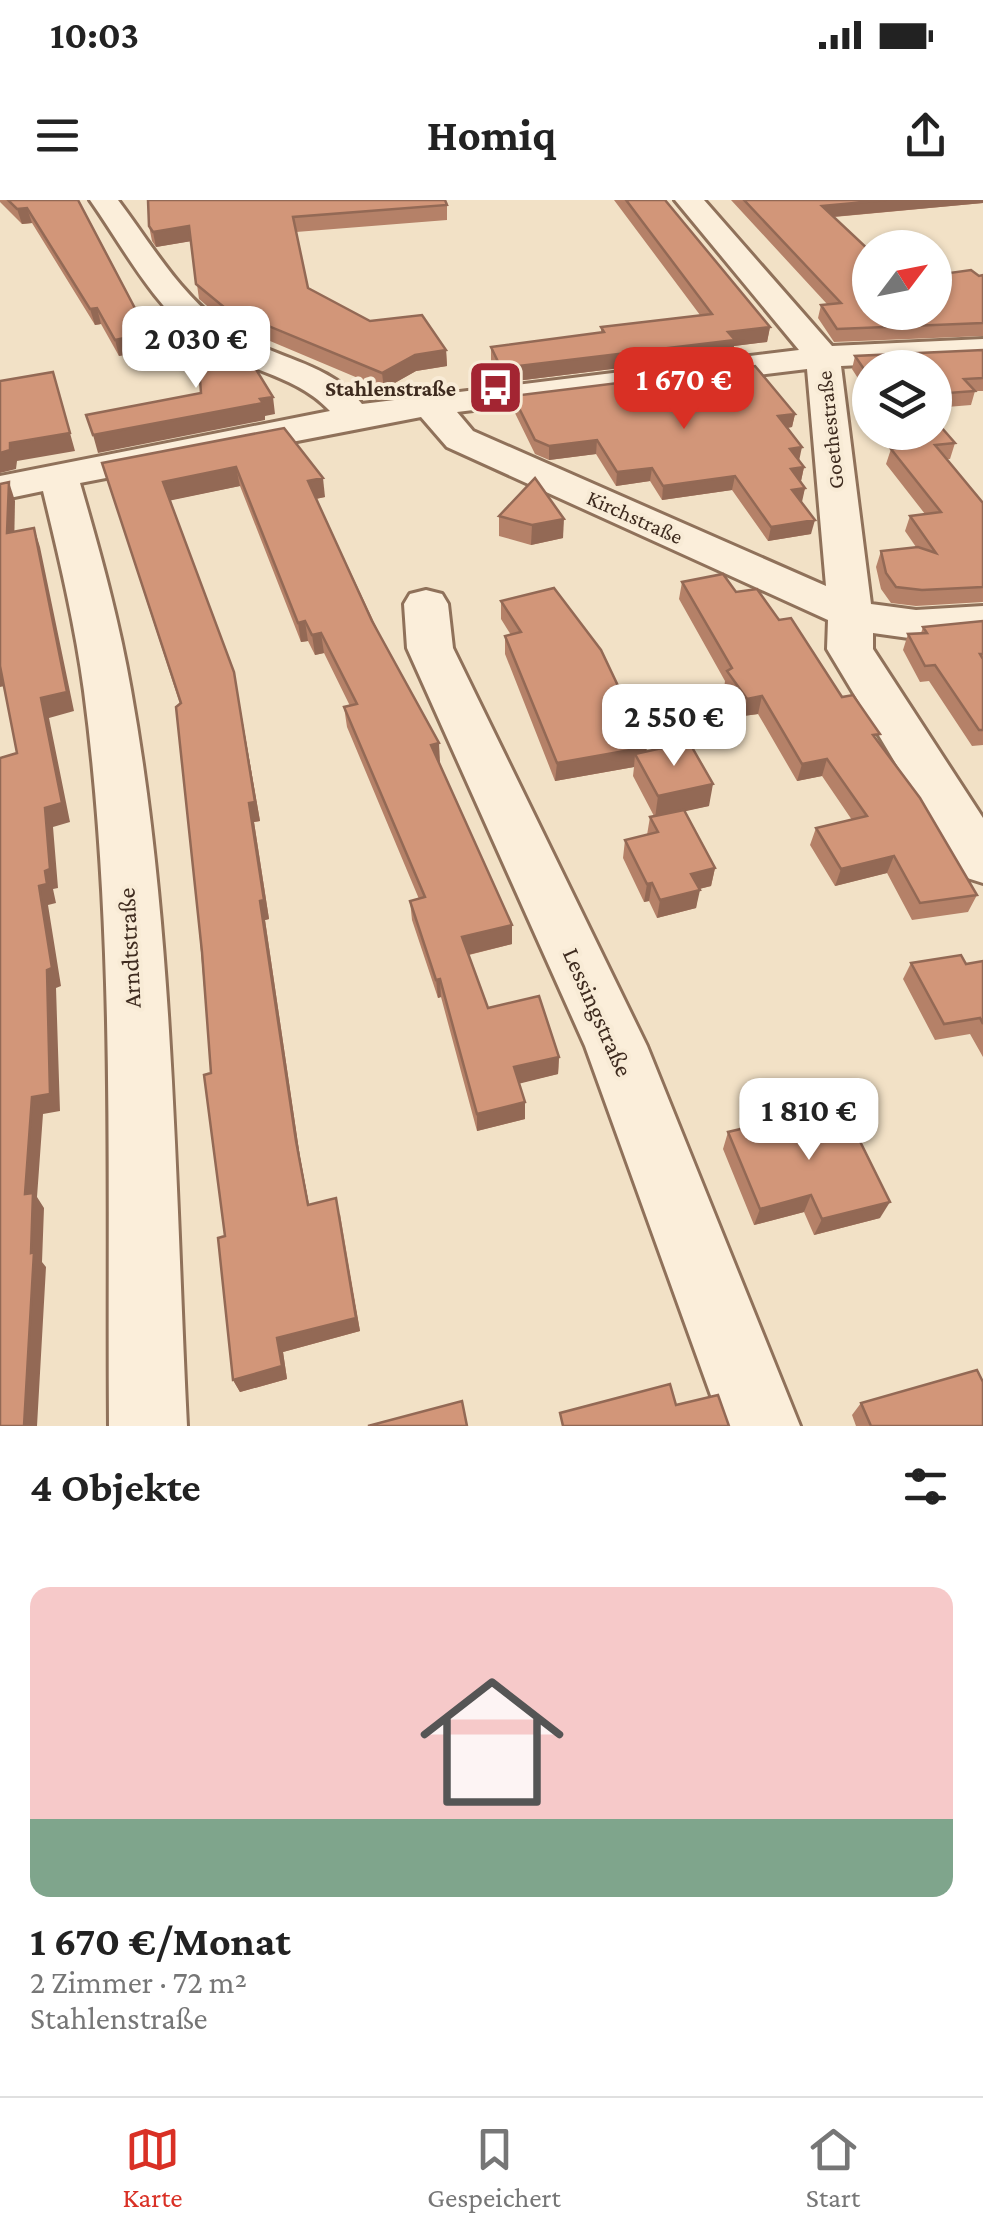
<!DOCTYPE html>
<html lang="de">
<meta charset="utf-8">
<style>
:root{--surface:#fff;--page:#f6f6f6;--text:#222;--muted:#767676;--line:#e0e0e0;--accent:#d93025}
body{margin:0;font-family:"Crimson Pro",serif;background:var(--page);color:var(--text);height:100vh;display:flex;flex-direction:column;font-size:38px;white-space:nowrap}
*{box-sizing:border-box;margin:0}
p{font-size:32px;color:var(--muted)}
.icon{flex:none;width:55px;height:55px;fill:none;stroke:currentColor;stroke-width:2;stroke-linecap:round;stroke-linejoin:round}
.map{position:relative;height:1226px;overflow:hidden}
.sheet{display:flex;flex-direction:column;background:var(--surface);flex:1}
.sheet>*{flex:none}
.needle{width:65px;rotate:58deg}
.tools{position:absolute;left:852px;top:30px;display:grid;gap:20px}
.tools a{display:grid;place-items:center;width:100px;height:100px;border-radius:50%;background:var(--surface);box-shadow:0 2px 8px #0004;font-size:50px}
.price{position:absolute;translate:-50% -85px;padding:0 22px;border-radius:20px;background:#fff;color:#222;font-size:32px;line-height:65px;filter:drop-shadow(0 2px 5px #0008)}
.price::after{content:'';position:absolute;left:50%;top:60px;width:30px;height:22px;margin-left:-15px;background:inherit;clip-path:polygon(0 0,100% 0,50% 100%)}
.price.current{background:var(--accent);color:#fff}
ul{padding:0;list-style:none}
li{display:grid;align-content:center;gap:20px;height:530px;padding:0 30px}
li span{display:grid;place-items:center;height:310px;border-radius:20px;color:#555}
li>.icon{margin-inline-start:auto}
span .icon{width:180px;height:180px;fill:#fffc;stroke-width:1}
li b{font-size:42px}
h2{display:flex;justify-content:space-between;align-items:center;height:120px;padding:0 30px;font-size:42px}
.status{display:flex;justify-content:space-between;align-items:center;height:70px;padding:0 50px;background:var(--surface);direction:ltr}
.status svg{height:28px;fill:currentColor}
header{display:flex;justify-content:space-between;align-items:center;height:130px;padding:0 30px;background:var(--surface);font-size:45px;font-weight:700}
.tabs{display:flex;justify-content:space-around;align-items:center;height:140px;border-top:2px solid var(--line);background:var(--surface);font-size:28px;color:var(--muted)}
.tabs a{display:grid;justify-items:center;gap:5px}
.tabs .current{color:var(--accent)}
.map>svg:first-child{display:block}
</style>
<div class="status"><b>10:03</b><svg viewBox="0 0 49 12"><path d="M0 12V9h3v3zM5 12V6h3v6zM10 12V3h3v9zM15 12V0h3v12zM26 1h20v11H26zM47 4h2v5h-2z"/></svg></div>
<header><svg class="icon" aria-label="menu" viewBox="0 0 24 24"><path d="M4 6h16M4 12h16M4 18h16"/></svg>Homiq<svg class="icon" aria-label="share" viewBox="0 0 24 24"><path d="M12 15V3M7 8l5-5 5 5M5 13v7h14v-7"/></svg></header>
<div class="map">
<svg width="983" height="1226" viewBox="0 0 983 1226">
<rect width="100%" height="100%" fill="#f2e1c6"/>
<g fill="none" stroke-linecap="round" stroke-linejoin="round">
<defs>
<g id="minor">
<path d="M90 0H118C152 45 181 97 229 129 272 159 329 161 362 204L799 150 675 0H704L832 146 983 139V159L841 166 871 404 916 410 983 406V434L916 439 873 433V449L983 618V683L964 677 827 449 828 420 447 247 421 217 80 283C100 352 119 420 131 490 174 730 175 983 187 1226H109C107 982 116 733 84 491 75 424 59 357 43 291L0 300V276L330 211C297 175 246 171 207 145 156 111 125 50 90 0ZM807 169 826 386 473 231 457 212Z"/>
<path d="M426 390 442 394 448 404 453 448 647 846 800 1226H722L585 846 407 448 404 404 410 394Z"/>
</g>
</defs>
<use href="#minor" stroke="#8f715a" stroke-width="6"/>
<use href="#minor" fill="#fbeeda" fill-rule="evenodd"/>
</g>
<g fill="#b58168">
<path d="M0 0H78L152 149 119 156 101 124 95 125 32 23 22 24 0 2Z"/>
<path d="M614 0H665L770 127 767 142 734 146 732 154 501 183 491 162V147L601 132V127L700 115Z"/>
<path d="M731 0H983V3L834 17 870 112 983 75V136L834 142 818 118 821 105 827 104Z"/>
<path d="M447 5V20L296 32 308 88 370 121 446 150 447 166 416 171 384 189 227 123 199 99 191 41 156 47 152 41 149 26Z"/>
<path d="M983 150V191H975L971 205 935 208V168H870V197L852 169 855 156Z"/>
<path d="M513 196 795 214 792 227 787 228 799 261 804 267 801 281 805 288 801 302 811 334 768 341 732 290 662 300 650 281 616 286 596 254 549 260 535 254 513 209Z"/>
<path d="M284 228 325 297 316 299 440 562 439 563 512 744 469 755 488 808 559 857 558 874 519 883 525 902V919L477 931 441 797 438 798 412 720 410 701 419 699 347 527 344 507 350 506 324 453 315 455 308 441 301 442 240 286 170 300 234 472 260 621 254 622 269 719 265 720 300 957 309 1005 340 1014 360 1131 283 1152 287 1179 240 1192 233 1180 225 1036 180 504 102 263Z"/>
<path d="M882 232H935L955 243 950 259H947L983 303V402L916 406 891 403 881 389 876 367 881 351 916 347 905 331 910 316 925 314 886 264 891 249H895Z"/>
<path d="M535 278 563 338 531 345 499 336V316Z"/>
<path d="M682 382 736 392 779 420 877 540 977 695 968 712 912 720 887 673 835 686 810 645 816 628 852 620 822 576 797 581 758 514 743 516 724 489 725 481 679 399Z"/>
<path d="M501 401 647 551 709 606 684 611 715 668 711 686 699 689 696 708 657 718 649 701 644 702 623 658 625 640 647 635 650 617 654 616 633 576 634 567 555 581 505 454V436L511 435 501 419Z"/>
<path d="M983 421V545L972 546 929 481 920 482 903 450 908 434 921 433 923 427Z"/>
<path d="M983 761V857L970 834 935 840 903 779 911 763 966 764Z"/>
<path d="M728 932 880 1018 814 1035 804 1012 754 1025 723 949Z"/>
<path d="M861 1203 983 1226H856L852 1215Z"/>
</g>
<g fill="#936955">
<path d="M886 0H983V3L820 18 822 6Z"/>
<path d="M27 8 32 23 22 24 17 9Z"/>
<path d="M189 26 192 41 156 47 153 32Z"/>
<path d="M97 108 101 124 95 125 90 109Z"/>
<path d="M770 127 767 142 734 146 732 154 501 183V168L728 132Z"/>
<path d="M148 133 152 149 119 156 115 140Z"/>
<path d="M446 150 447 166 416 171 384 189 382 173 415 155Z"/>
<path d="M53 172 75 251 17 261 16 269 0 273V253L10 243Z"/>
<path d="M273 197 275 214 265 216V220L98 253 93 235Z"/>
<path d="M795 214 792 227 775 230 778 216Z"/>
<path d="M597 240 596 254 549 260V246Z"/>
<path d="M802 247 799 261 790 249Z"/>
<path d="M236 267 240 286 168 301 163 282Z"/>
<path d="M804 267 801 281 791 269Z"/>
<path d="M652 268 650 281 616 286 617 272Z"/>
<path d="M735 276 732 290 662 300 663 286Z"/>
<path d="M323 278 325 297 310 300 308 281Z"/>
<path d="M9 282 15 301 14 352 7 333Z"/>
<path d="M805 288 802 302 789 304 792 290Z"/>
<path d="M564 319 563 338 531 345 532 325Z"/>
<path d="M815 320 811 334 768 341 771 327Z"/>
<path d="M34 328 40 347 74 511 49 518 70 622 53 627 58 688 53 689 56 703 48 705 61 786 56 788 60 911 43 914 37 997 44 1008 42 1062 46 1067 37 1226H24L31 1053 25 994 32 897 47 770 39 686 45 671V608Z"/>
<path d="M305 421 308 441 301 442 298 423Z"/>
<path d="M321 433 324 453 315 455 312 435Z"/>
<path d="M1 465 9 485 0 487V466Z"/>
<path d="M234 472 260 621 254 622 269 719 265 720 300 957 312 1021 296 941 260 701Z"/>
<path d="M762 496 758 514 743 516 747 499Z"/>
<path d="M439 543 440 562 432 565 431 545Z"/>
<path d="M647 547 645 565 635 554 634 567 555 581 557 563Z"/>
<path d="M827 559 822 576 797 581 802 564Z"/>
<path d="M713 584 709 606 655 618 658 596Z"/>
<path d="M894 656 887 673 835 686 841 669Z"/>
<path d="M715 668 711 686 687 692 691 674Z"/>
<path d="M652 683 649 701 644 702 647 684Z"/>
<path d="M700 690 696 708 657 718 660 700Z"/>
<path d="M512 725V744L463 756 462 737Z"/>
<path d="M440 779 441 797 438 798 436 780Z"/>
<path d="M559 857 558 874 514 885V867Z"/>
<path d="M525 902V919L477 931V914Z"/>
<path d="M811 995 804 1012 754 1025 760 1009Z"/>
<path d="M336 998 360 1131 283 1152 287 1179 240 1192 233 1180 277 1138Z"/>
<path d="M890 1002 880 1018 814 1035 822 1019Z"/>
</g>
<g fill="#d29679" stroke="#936955" stroke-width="2.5">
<path d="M8 0H78L148 133 115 140 97 108 90 109 27 8 17 9Z"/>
<path d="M148 0H445L447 5 293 17 308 88 370 121 422 115 446 150 415 155 382 173 225 108 196 84 189 26 153 32 149 26Z"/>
<path d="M626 0H665L770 127 728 132 735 140 501 168 491 147 604 132 601 127 712 114Z"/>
<path d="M744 0H886L822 6 870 51V112H935V75L971 70 979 76 983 75V123L837 129 821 105 841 103Z"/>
<path d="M196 127 246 153 273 197 260 199 263 203 93 235 86 215 201 193Z"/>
<path d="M983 150V178L964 179 975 191 935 194V168H870V178L855 156Z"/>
<path d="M755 166 795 214 778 216 802 247 790 249 804 267 791 269 805 288 792 290 815 320 771 327 735 276 663 286 652 268 617 272 597 240 549 246 535 240 513 196Z"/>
<path d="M53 172 70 233 10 243V250L0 253V181Z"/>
<path d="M935 220 955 243 935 245 983 303V387L922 390 896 387 886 373 881 351 918 347 936 353 910 316 941 312 891 249 910 247 898 232H935Z"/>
<path d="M284 228 323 278 308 281 372 421 439 543 431 545 512 725 462 737 488 808 539 796 559 857 514 867 525 902 477 914 440 779 436 780 410 701 425 697 344 507 357 504 321 433 312 435 305 421 298 423 236 267 163 282 234 472 255 602 249 603 264 700 260 701 296 941 308 1005 336 998 356 1118 277 1138 282 1166 233 1180 218 1038 225 1036 204 875 211 873 202 752 176 507 181 503 102 263Z"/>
<path d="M535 278 564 319 532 325 499 316Z"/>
<path d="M9 282 7 333 34 328 67 492 41 498 62 603 45 608 50 669 45 671 47 684 39 686 52 768 47 770 50 894 32 897 25 994 33 993 31 1053 34 1052 24 1226H0V558L17 553 0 466V284Z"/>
<path d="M723 374 736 392 757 389 779 420 791 418 842 497 853 495 880 534 873 535 920 598 977 695 920 703 894 656 841 669 816 628 867 616 827 559 802 564 762 496 747 499 727 471 732 468 682 382Z"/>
<path d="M554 388 601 450 647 547 557 563 505 436 521 432 501 401Z"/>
<path d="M983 421V454H980L983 459V530H979L935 465 925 466 908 434 927 433 923 427Z"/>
<path d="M689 542 713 584 658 596 635 554Z"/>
<path d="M684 610 715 668 691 674 700 690 660 700 652 683 647 684 625 640 658 632 650 617Z"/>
<path d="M961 755 966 764 983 761V824L980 818 944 824 911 763Z"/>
<path d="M842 905 890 1002 822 1019 811 995 760 1009 728 932Z"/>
<path d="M977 1170 983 1182V1226H871L861 1203Z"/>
<path d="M670 1184 676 1205 718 1195 729 1226H563L560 1213Z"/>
<path d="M462 1201 467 1226H368Z"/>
</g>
<defs>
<symbol id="bus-square" viewBox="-11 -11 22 22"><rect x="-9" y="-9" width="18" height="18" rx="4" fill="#a32532" stroke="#f8ebd6"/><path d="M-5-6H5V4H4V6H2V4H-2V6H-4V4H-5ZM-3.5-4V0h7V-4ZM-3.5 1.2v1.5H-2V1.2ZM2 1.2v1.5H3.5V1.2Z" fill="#fff"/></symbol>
</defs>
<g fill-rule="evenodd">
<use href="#bus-square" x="464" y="156" width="63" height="63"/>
</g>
<g text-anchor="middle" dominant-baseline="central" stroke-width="8" stroke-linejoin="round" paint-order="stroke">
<g font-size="22" font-weight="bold" fill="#3e2b1f" stroke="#f8ebd6" text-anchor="end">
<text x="456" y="188">Stahlenstraße</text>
</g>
<g font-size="22" fill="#3e2b1f" stroke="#f8ebd6">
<text transform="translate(830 230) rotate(-96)">Goethestraße</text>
<text transform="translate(635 317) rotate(24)">Kirchstraße</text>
</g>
<g font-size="25" fill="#3e2b1f" stroke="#f8ebd6">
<text transform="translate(129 748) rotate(-93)">Arndtstraße</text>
<text transform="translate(598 812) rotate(66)">Lessingstraße</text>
</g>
</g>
</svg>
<div class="tools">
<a><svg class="needle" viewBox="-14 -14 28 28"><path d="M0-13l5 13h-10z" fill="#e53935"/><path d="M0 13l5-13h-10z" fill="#767676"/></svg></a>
<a><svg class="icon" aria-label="layers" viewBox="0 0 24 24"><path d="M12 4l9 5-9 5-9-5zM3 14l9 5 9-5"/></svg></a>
</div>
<b class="price" style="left:196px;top:191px">2 030 €</b>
<b class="price current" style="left:684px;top:232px">1 670 €</b>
<b class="price" style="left:674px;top:569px">2 550 €</b>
<b class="price" style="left:809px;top:963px">1 810 €</b>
</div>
<section class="sheet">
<h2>4 Objekte<svg class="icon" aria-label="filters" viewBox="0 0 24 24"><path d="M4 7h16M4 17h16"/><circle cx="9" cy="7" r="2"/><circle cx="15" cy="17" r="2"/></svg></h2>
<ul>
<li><span style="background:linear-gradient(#f6c9c9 75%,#7fa58c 0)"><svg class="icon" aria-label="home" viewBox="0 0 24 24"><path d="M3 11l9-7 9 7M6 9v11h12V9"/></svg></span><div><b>1 670 €/Monat</b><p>2 Zimmer · 72 m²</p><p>Stahlenstraße</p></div></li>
</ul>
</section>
<nav class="tabs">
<a class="current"><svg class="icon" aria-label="map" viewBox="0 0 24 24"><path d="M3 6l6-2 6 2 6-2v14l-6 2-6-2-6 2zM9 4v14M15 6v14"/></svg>Karte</a>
<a><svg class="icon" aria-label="saved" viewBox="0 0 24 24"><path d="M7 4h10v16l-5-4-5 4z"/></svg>Gespeichert</a>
<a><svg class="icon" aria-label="home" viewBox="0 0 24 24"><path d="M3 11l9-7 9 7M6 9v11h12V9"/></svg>Start</a>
</nav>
